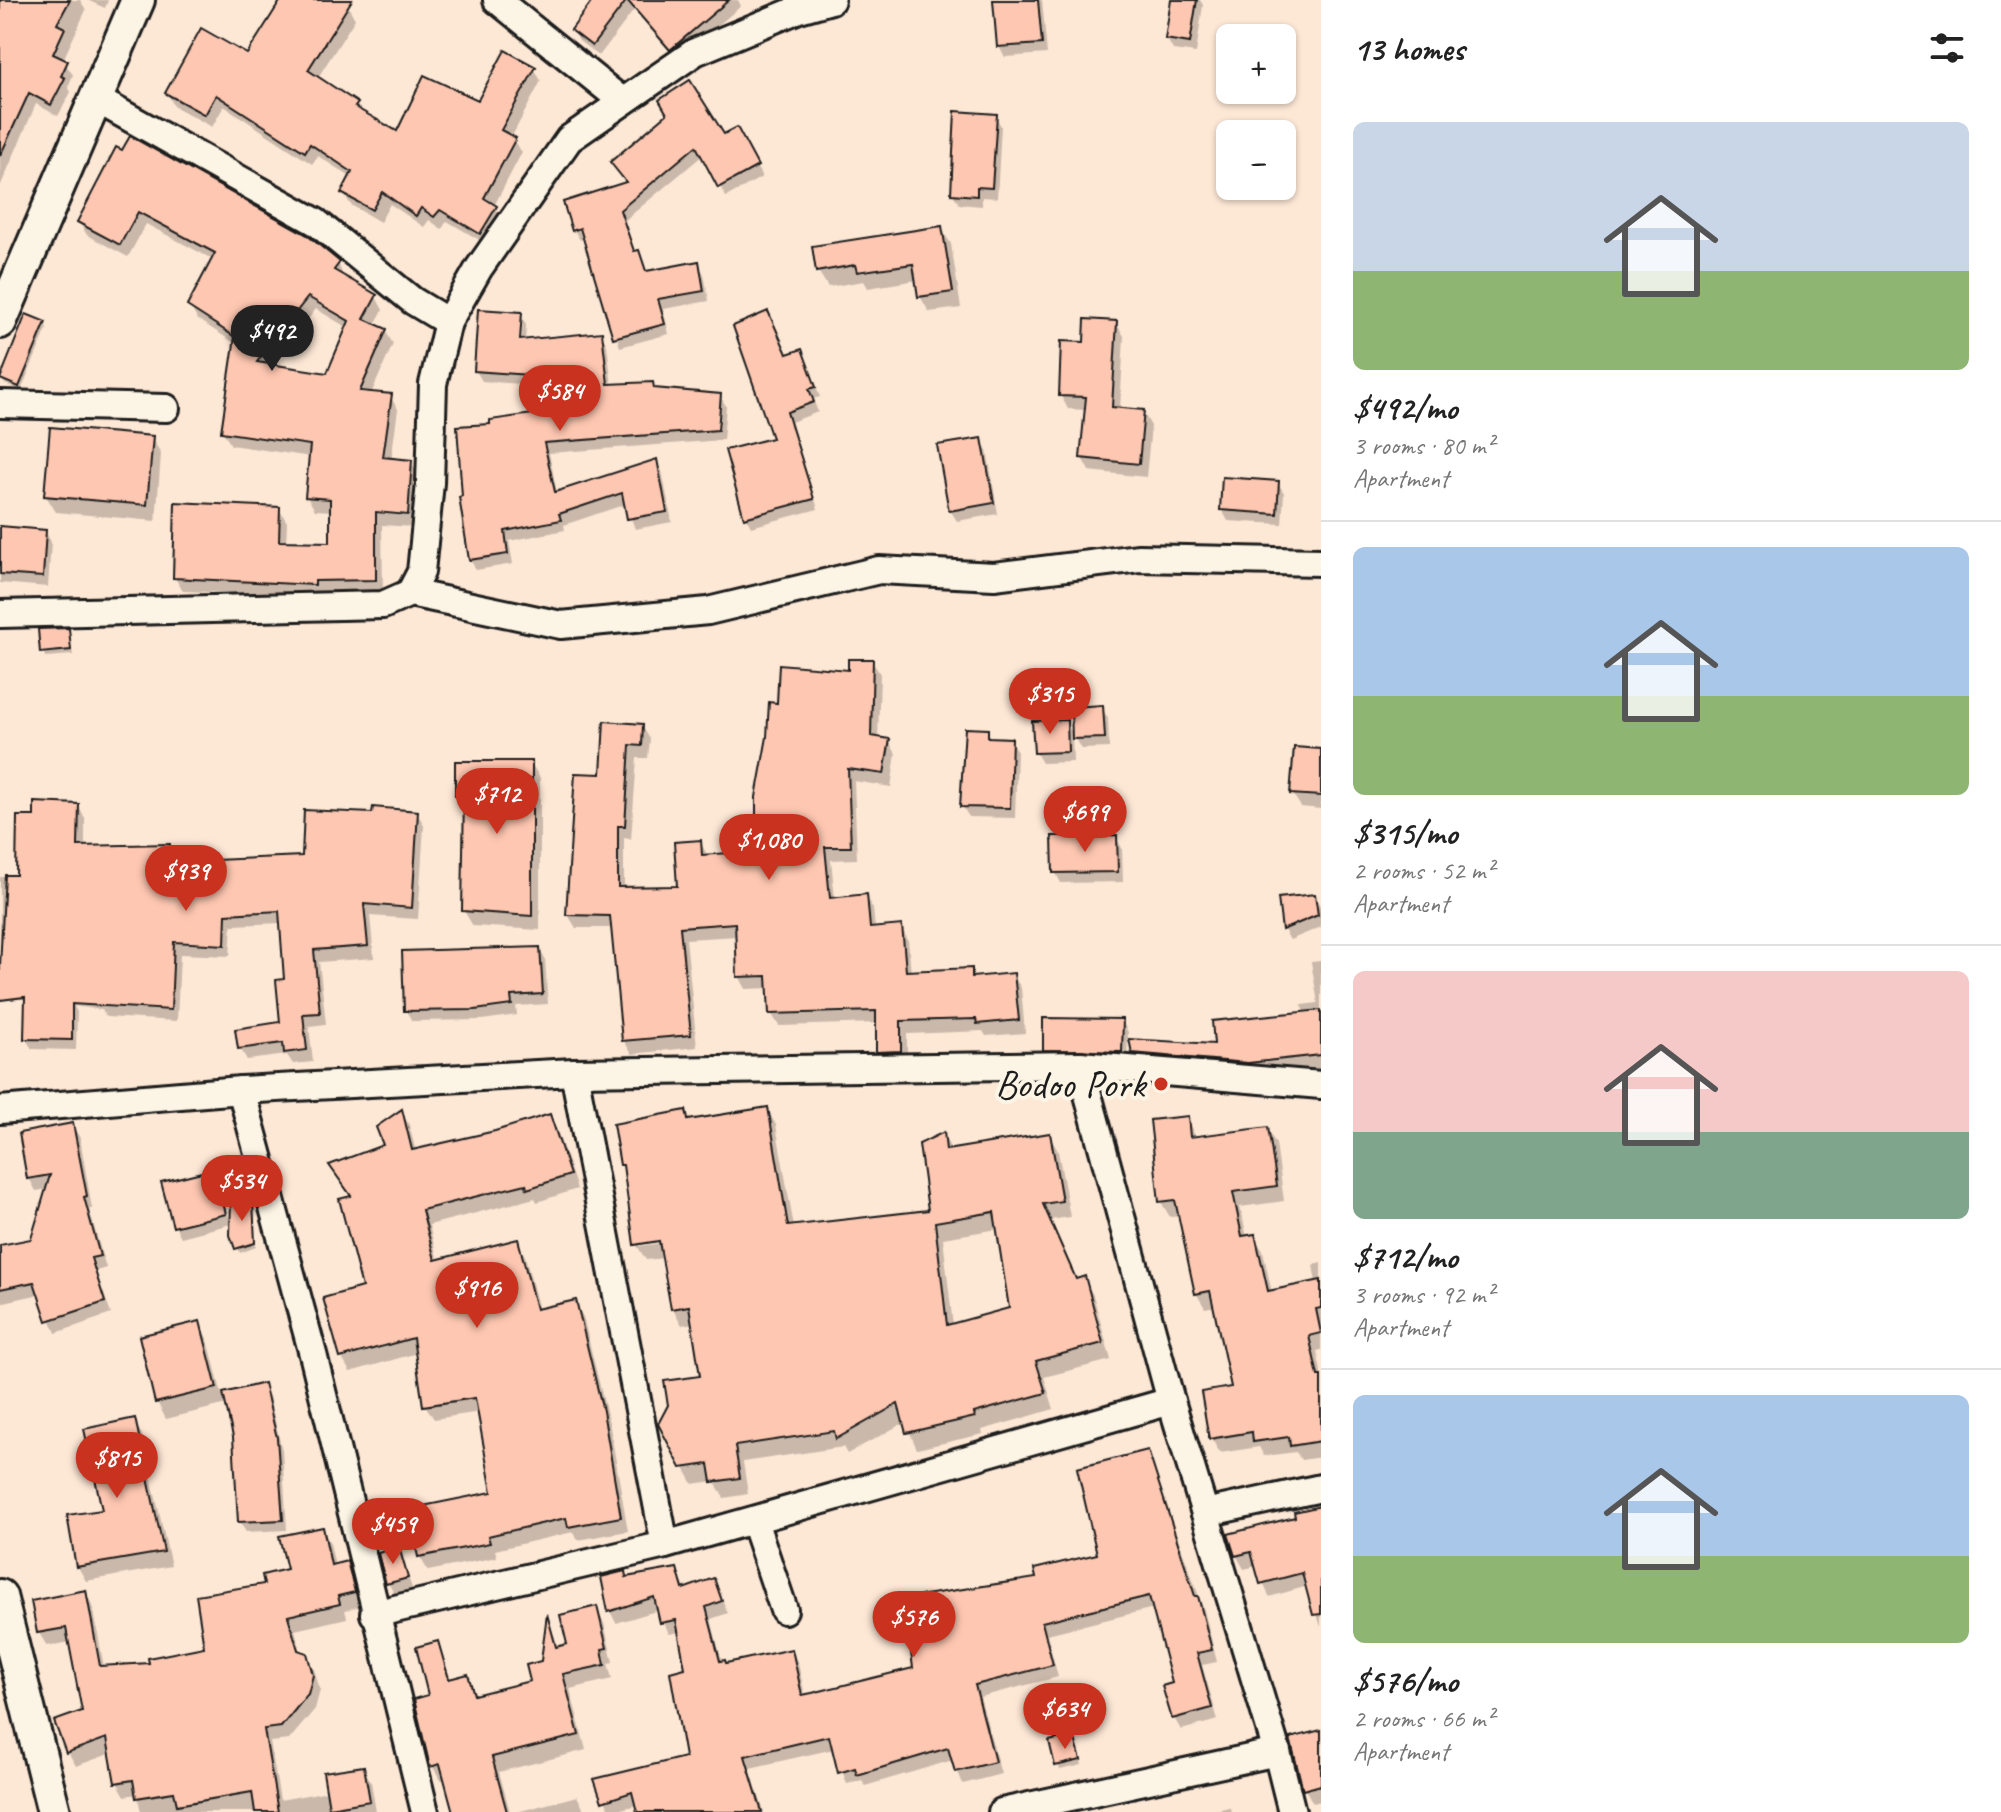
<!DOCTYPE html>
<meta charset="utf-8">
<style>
:root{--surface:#fff;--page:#f6f6f6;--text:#222;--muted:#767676;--line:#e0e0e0;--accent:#c8321e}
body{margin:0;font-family:Caveat,sans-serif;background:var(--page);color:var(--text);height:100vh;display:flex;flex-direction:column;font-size:30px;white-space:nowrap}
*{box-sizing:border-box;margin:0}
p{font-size:26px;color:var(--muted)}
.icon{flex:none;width:44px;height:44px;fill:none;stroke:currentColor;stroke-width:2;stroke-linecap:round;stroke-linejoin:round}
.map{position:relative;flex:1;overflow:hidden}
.sheet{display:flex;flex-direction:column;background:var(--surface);width:680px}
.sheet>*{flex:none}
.tools{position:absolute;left:1216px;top:24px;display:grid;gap:16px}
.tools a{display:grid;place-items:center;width:80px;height:80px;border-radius:12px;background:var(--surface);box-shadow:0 2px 6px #0004;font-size:40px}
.price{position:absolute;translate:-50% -68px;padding:0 18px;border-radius:28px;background:var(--accent);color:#fff;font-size:26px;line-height:52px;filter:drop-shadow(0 2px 4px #0008)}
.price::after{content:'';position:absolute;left:50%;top:48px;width:24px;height:18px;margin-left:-12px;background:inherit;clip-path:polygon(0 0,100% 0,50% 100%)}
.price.active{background:#222;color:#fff}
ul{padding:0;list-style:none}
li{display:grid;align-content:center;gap:16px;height:424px;padding:0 32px}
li+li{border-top:2px solid var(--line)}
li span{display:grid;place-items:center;height:248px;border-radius:12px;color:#555}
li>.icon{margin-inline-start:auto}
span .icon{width:144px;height:144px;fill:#fffc;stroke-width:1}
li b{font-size:34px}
h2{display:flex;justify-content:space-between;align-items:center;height:96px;padding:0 32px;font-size:34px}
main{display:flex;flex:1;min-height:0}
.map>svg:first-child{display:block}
</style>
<main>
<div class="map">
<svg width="1321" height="1812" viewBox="0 0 1321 1812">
<rect width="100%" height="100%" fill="#fde7d5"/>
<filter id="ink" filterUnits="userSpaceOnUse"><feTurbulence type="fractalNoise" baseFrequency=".0125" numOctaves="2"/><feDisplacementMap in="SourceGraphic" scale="16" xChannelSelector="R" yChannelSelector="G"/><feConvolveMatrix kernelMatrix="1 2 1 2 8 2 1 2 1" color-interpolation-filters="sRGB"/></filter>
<g filter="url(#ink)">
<g fill="#0003" fill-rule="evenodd">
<path d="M0 0H80L86 10 63 60 73 75 68 87 71 92 58 116 36 104 0 187Z"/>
<path d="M87 0H108L105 8Z"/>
<path d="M284 0H350L348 6 355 19 317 79 356 104 362 114 398 134 479 103 534 68 541 81 511 138 522 152 494 206 503 220 488 245 447 221 442 229 429 220 424 227 390 204 380 222 351 205 343 193 352 178 318 156 312 164 224 106 212 127 174 106 167 93 248 57Z"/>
<path d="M596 0H738L741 6 677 60 634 10 599 56 579 41 573 30Z"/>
<path d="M995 0H1042L1047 54 1005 57 999 47Z"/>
<path d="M1173 0H1200L1203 5 1196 53 1173 50 1167 39Z"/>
<path d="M995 116 1001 126 997 198 982 197V206L959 204 953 194Z"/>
<path d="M736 130 762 177 726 197 703 155 624 221 635 253 638 252 647 272 698 264 704 274 709 301 663 309 669 334 620 347 585 238 580 240 574 230 627 183 612 163 723 137Z"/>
<path d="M117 150 338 263 344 278 376 297 383 310 374 326 385 330 393 344 371 394 390 396 398 409 391 460 411 462 418 475 414 527 382 525 383 593H322V597L183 591 175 578 279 509 287 522 286 543 332 544V511L315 510 307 497 311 457 231 445 223 432 236 344 197 319 190 306 214 260 146 224 128 257 87 235 79 222ZM316 309 348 328 328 375 271 367Z"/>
<path d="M941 228 951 244 961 308 929 312 920 296 917 280 868 288 864 281 828 287 818 271Z"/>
<path d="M520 314 526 325 525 342 601 334 607 345 612 386 652 384 656 390 720 396 726 406 723 440 549 453 557 493 656 461 662 471 672 522 635 529 626 504 564 525 565 530 509 541 513 564 476 570 470 559 464 498 493 426 535 416 532 385 482 381 476 371ZM519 322H523L521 350H517Z"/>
<path d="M1116 323 1124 336 1120 410 1143 412 1151 426 1146 477 1089 471 1082 458 1086 410 1068 409 1061 396 1085 345Z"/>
<path d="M45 324 47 329 21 390 5 384 2 379Z"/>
<path d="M802 352 820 397 813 399 818 412 791 422 818 509 751 527 746 517 775 439 788 356Z"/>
<path d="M152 438 161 454 156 521 56 512 46 496Z"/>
<path d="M981 440 987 450 998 514 957 521 950 510Z"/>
<path d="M1278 483 1284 493 1282 524 1228 521 1222 510Z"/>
<path d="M0 528 45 531 51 542 48 587 0 583Z"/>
<path d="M68 630 73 655 45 657 40 631Z"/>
<path d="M872 661 880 674 878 739 889 741 896 754 891 787 854 781 857 859 831 860 835 899 866 896 873 909 875 929 901 927 908 940 911 973 971 971 975 978 1013 975 1021 988 1025 1033 986 1036 983 1031 907 1034V1064H886L878 1051V1023L779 1026 771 1013 770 988 746 989 739 976 738 936 686 939 697 1047 632 1054 624 1041 613 928H576L568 915 603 777 642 726 650 739 648 758H637L631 839 624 838V888H679L700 842 708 856 758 853 779 705Z"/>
<path d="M1101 707 1108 718 1109 748 1081 749 1072 734 1073 762 1042 763 1036 753 1066 722 1074 737Z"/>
<path d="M987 731 992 739 1010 740 1017 751 1015 818 969 817 962 806Z"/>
<path d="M1321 751V809L1301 807 1292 793Z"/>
<path d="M531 763 540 778V930L473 926 464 911 466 811 457 795Z"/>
<path d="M78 806 85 818V848L169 846 176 864 304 858 374 815 417 813 424 825 418 919 370 916 374 958 319 962 326 1024 309 1026 313 1062 293 1064 287 1055 247 1060 240 1048 283 1023 286 981 282 923 232 925 230 956 180 954 177 1021 106 1017 102 1010 74 1006 77 1012 76 1050 32 1049 26 1039 55 1003 0 996V877H18L36 818Z"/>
<path d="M1116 837 1122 848 1123 882 1061 883 1055 872Z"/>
<path d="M1314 896 1320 906 1321 927 1290 940 1284 930 1280 900Z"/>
<path d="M539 949 545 959 548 1004 516 1006 517 1015 482 1020 412 1021 406 1011Z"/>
<path d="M1321 961V1082L1313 1070 1257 1076 1141 1066 1133 1052 1217 1047 1304 1014 1302 1005 1318 1003 1311 962Z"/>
<path d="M1122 1021 1128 1032 1127 1062 1051 1060 1045 1049Z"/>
<path d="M767 1109 776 1125 794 1227 930 1212 943 1135 952 1151 1049 1135 1058 1151 1070 1217 1050 1220 1077 1280 1084 1279 1093 1295 1111 1360 1044 1377 1054 1409 982 1430 983 1434 917 1449 905 1422 847 1454 843 1447 743 1462 748 1494 724 1498 714 1481 693 1484 661 1426 702 1377 694 1323 682 1325 673 1309 664 1258 646 1260 636 1244 622 1164 685 1113 690 1122ZM998 1229 1011 1309 953 1326 943 1238ZM668 1238 669 1242 640 1246V1242Z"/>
<path d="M401 1112 409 1125 416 1152 496 1133 549 1116 557 1130 577 1189 537 1202 535 1198 429 1225 438 1261 517 1242 525 1256 539 1310 575 1302 583 1317 610 1427 628 1531 578 1540 573 1532 495 1550 497 1557 428 1571 420 1557 411 1510 495 1494 480 1412 434 1419 425 1405 417 1353 350 1372 342 1358 325 1299 365 1288 350 1198 386 1147Z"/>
<path d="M1187 1118 1196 1138 1267 1129 1276 1144 1284 1201 1240 1207 1247 1237 1254 1236 1263 1251 1272 1293 1316 1283 1313 1265 1321 1263V1350L1317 1351 1321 1371V1457L1301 1460 1296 1452 1264 1456 1259 1447 1220 1453 1211 1438 1234 1389 1215 1306 1205 1308 1196 1293 1180 1216 1170 1217 1161 1202Z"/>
<path d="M72 1125 80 1138 92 1209H89L106 1268 96 1271 111 1314 56 1333 40 1294 0 1303V1248L33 1241 48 1189 36 1191 29 1178Z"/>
<path d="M214 1171 231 1224 181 1237 175 1226Z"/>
<path d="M252 1202 256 1247 240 1253 232 1235Z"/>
<path d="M199 1323 208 1340 222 1395 263 1385 269 1396 282 1450 287 1530 246 1532 240 1522 235 1437 227 1404 166 1419 157 1402Z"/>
<path d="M134 1421 142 1435 171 1566 86 1581 78 1567 70 1517 105 1511Z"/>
<path d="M1147 1453 1204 1610 1217 1662 1202 1665 1218 1720 1181 1730 1174 1718V1685L1154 1608 1047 1634 1058 1677 980 1697 1001 1774 963 1784 953 1760 865 1786 862 1780 847 1784 834 1749 750 1768 764 1812H639L637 1805 610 1812 597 1780 687 1759 679 1729 684 1727 687 1670 680 1632 669 1634 659 1610 616 1623 610 1611 624 1573 627 1579 676 1570 686 1590 714 1581 728 1613 711 1619 722 1662 726 1665 791 1651 798 1663 805 1696 915 1670 1039 1579 1099 1556Z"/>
<path d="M1321 1508V1627L1308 1586 1269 1597 1257 1566 1244 1569 1236 1555Z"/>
<path d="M322 1529 330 1543 335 1566 346 1563 354 1577 361 1606 345 1610 347 1618 295 1630 301 1653 314 1669 320 1690 315 1709 289 1740 270 1742 280 1800 328 1791 363 1768 371 1782 376 1812H141L137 1794 125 1796 117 1782 112 1753 76 1766 68 1752 84 1712 71 1642 47 1646 39 1633 85 1592 93 1606 104 1668 151 1665 207 1649 266 1586 289 1571Z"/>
<path d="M398 1550 412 1588 394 1593 388 1583Z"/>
<path d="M596 1608 604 1623 613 1662 608 1663 612 1679 570 1689 586 1750 499 1772 510 1812H455L446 1779 441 1780 432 1766 430 1696 437 1643 452 1681 467 1677 477 1696 532 1682 542 1663 548 1620 559 1648 569 1646Z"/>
<path d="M1321 1732V1801L1313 1803 1305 1789Z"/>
<path d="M1073 1737 1082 1765 1060 1770 1051 1742Z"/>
<path d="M577 1796 585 1812H517Z"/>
<path d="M1229 1807 1232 1812H1208Z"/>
</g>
<g fill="#fec7b1" stroke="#1c1c1c" stroke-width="2" fill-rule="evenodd">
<path d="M0 0H70L57 24 65 28 53 54 68 61 61 76 65 78 51 105 29 93 0 156Z"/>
<path d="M281 0H352L308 70 358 103 355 107 397 131 424 75 478 100 505 50 536 67 501 130 516 138 484 198 497 206 480 234 440 210 434 217 421 208 416 216 382 192 372 210 341 193 352 172 310 144 305 152 216 95 205 115 165 93 201 28 247 54Z"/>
<path d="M593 0H729L670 50 627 0 592 46 571 30Z"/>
<path d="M993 0H1038L1042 44 997 47Z"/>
<path d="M1171 0H1197L1190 43 1165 39Z"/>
<path d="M690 80 724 134 737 127 758 166 718 188 696 146 620 210 634 251 639 250 646 271 699 261 704 291 658 299 665 324 613 338 580 228 572 231 563 202 626 182 610 162 667 114 659 100Z"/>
<path d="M955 111 997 114 992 188 977 187V196L951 194Z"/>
<path d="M130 136 307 235 340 262 334 270 377 295 364 319 387 329 360 391 392 394 383 457 412 460 408 515 376 512V580L315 581V585L173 578 175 502 280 507 279 541 330 542V499L305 497 310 445 221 432 235 337 187 306 215 253 138 212 120 245 77 222 116 147 122 150ZM308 297 349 321 327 373 257 362Z"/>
<path d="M942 226 953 292 918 297 913 264 857 272 855 265 816 272 812 246Z"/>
<path d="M478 309 522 312 520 340 602 332 608 384 653 382 654 388 721 394 718 430 544 443 555 492 657 459 667 512 627 519 622 493 559 514 561 520 505 531 508 554 469 560 459 497 462 496 457 426 490 424V420L533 414 529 375 474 371Z"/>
<path d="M768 311 787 354 802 349 816 387 809 389 814 402 787 412 814 499 744 518 725 450 772 438 733 326Z"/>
<path d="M26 314 46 322 19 387 0 379Z"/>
<path d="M1085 319 1117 321 1112 407 1144 410 1139 464 1080 458 1086 397 1059 396 1061 341 1084 342Z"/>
<path d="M50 427 153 436 147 505 44 496Z"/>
<path d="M982 438 994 503 949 511 937 445Z"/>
<path d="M1222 477 1279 481 1277 514 1220 510Z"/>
<path d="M0 526 46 530 43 577 0 574Z"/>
<path d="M69 628 71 650 40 653 38 629Z"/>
<path d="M848 659H873L871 736 890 739 884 774 848 769 851 847H825L830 898 867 894 870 928 902 925 906 971 972 968V977L1014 973 1019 1020 977 1024 976 1019 901 1021V1051L876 1052V1011L769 1014 767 976 737 977 735 923 680 927 691 1035 622 1041 610 916 566 915 575 773 601 774 604 721 643 724 642 746 630 745 625 826H618V887L677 886 674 842 701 840 702 855 756 851V797L767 737 769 702 777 703 779 664 848 670Z"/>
<path d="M1103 705 1105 738 1072 739 1071 707Z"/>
<path d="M1067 720 1068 752 1034 753 1032 721Z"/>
<path d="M965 728 988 729V737L1012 738 1010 808 960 807Z"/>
<path d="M1294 747 1321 749V796L1290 794Z"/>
<path d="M455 761H532V916L462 911 464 796H455Z"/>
<path d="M34 802 79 804 78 846 170 844V862L302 856 304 810 372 813 373 807 418 811 412 908 364 904 368 946 314 950 320 1013 303 1014 307 1050 284 1053 283 1043 238 1049 235 1029 280 1022 276 980 284 979 279 911 226 914 225 945 174 942 171 1010 72 1004V1040L24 1039 25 997 0 1000V966L5 875H16L17 816H34Z"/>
<path d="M1117 835 1118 872 1053 873 1052 836Z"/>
<path d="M1315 894 1318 915 1282 930 1278 898Z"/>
<path d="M540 947 543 994 511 996 512 1005 475 1010 404 1011 402 951Z"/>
<path d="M1321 1010V1055L1248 1063 1132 1053 1129 1039 1214 1044 1212 1021Z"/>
<path d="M1043 1018 1123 1019 1122 1052 1043 1050Z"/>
<path d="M768 1107 788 1226 928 1210 919 1144 944 1132 946 1150 1050 1133 1062 1201 1043 1204 1076 1279 1085 1276 1103 1343 1036 1361 1046 1393 974 1413 975 1417 906 1433 898 1404 836 1439 834 1431 735 1446 740 1478 712 1482 709 1464 681 1468 658 1424 668 1405 664 1381 700 1376 689 1306 671 1309 659 1241 634 1245 623 1165H620L613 1124 686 1110 688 1120ZM994 1212 1009 1308 947 1325 935 1222Z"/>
<path d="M402 1109 412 1150 495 1131 550 1114 570 1175 527 1189 526 1184 422 1210 435 1260 518 1239 536 1309 576 1300 603 1411 621 1517 568 1527 566 1518 488 1536 490 1543 418 1557 408 1509 492 1492 475 1398 423 1406 413 1338 340 1358 323 1298 362 1287 339 1199 351 1196 329 1165 383 1145 376 1127Z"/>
<path d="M1188 1116 1190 1137 1268 1127 1277 1186 1233 1192 1242 1236 1255 1234 1268 1291 1321 1280V1308L1316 1309 1321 1333 1309 1336 1318 1376H1321V1441L1290 1446 1289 1437 1253 1442 1252 1432 1209 1439 1201 1392 1231 1387 1210 1291 1195 1294 1175 1200 1159 1202 1150 1120Z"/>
<path d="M73 1123 87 1196 84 1197 100 1256 91 1258 105 1302 47 1321 34 1282 0 1289V1245L31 1239 50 1175 27 1179 19 1133Z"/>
<path d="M214 1169 226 1214 173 1227 161 1182Z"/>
<path d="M231 1200H253L255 1243 235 1249 230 1235Z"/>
<path d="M200 1321 217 1388 155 1403 139 1336Z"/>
<path d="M264 1383 277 1438 283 1520 238 1522 233 1437 223 1393Z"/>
<path d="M135 1418 164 1552 76 1567 67 1515 102 1510 84 1429Z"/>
<path d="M1148 1450 1195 1596H1198L1212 1650 1197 1653 1212 1708 1172 1719 1162 1686 1172 1683 1149 1596 1042 1622 1053 1665 975 1685 995 1762 955 1772 948 1748 857 1775 855 1768 838 1773 829 1736 745 1756 762 1812H637L632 1792 602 1802 594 1779 685 1757 670 1672 685 1668 676 1620 660 1623 654 1597 608 1612 601 1577 625 1571 626 1577 677 1568 683 1589 714 1578 722 1601 706 1607 720 1661 725 1660 726 1663 792 1649 802 1695 812 1693 913 1668 904 1598 1036 1578 1034 1569 1097 1554 1077 1468Z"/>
<path d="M1321 1506V1614L1313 1615 1302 1573 1260 1584 1251 1552 1235 1556 1228 1534 1295 1517 1294 1512Z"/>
<path d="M323 1527 331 1565 347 1561 355 1592 338 1596 340 1604 288 1616 298 1650 307 1653 313 1675 308 1694 281 1727 264 1729 278 1812H255L252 1792 177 1805 174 1792 136 1798 133 1780 115 1783 107 1738 66 1753 54 1721 82 1711 66 1628 37 1633 31 1601 86 1590 100 1666 149 1663 148 1658 204 1647 196 1595 264 1584 262 1575 287 1569 279 1536Z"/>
<path d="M399 1547 408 1578 386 1584 378 1553Z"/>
<path d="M597 1606 607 1648 602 1649 605 1665 563 1674 579 1735 492 1757 507 1812H453L440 1764 430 1767 414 1699 428 1695 416 1647 438 1641 449 1679 468 1674 474 1695 530 1681 526 1665 541 1661 547 1614 556 1647 567 1644 560 1615Z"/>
<path d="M1321 1730V1785L1303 1790 1290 1738Z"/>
<path d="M1074 1735 1081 1760 1055 1766 1049 1741Z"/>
<path d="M364 1766 370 1801 329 1808 323 1772Z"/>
</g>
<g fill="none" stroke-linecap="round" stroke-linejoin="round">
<defs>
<g id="minor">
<path d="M497 0 621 100"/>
<path d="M96 99 316 222 413 301 448 322"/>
<path d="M0 404 166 408"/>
<path d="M410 593 421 572 430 483 433 384 448 322 479 268 569 139 695 52 799 9 831 0"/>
<path d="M0 614 383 605 410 593 561 625 708 611 879 570 994 576 1139 558 1321 562"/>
<path d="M1080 1065 1171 1401 1277 1752 1292 1812"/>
<path d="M574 1072 665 1545"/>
<path d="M241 1090 314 1358 425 1812"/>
<path d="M0 1110 241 1090 574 1072 1080 1065 1321 1085"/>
<path d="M1205 1513 1321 1488"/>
<path d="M754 1521 784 1610"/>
<path d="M374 1614 665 1545 1171 1401"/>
<path d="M1002 1812 1277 1752"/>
</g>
<g id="tertiary">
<path d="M0 322 138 0"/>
<path d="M0 1596 54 1812"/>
</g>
</defs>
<use href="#minor" stroke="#1c1c1c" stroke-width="32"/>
<use href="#tertiary" stroke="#1c1c1c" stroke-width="38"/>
<use href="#minor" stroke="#fcf5e5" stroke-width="26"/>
<use href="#tertiary" stroke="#fcf5e5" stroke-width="32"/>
</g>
</g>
<circle fill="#c8321e" stroke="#fcf5e5" stroke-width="3" cx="1161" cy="1084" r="8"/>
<g text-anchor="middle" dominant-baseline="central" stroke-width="8" stroke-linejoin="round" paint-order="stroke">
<g font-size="40" fill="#1c1c1c" stroke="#fcf5e5" text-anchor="end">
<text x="1145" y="1084">Bodoo Pork</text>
</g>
</g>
</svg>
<div class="tools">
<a>+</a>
<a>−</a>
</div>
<b class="price active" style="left:272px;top:373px">$492</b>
<b class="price" style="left:560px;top:433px">$584</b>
<b class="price" style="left:1050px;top:736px">$315</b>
<b class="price" style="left:497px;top:836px">$712</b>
<b class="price" style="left:1085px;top:854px">$699</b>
<b class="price" style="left:769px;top:882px">$1,080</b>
<b class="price" style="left:186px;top:913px">$939</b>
<b class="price" style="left:242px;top:1223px">$534</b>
<b class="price" style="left:477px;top:1330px">$916</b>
<b class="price" style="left:117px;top:1500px">$815</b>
<b class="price" style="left:393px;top:1566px">$459</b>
<b class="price" style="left:914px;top:1659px">$576</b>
<b class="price" style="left:1065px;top:1751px">$634</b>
</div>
<section class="sheet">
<h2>13 homes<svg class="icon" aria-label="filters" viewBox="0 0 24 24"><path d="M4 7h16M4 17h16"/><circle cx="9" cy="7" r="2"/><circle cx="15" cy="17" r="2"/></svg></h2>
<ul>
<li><span style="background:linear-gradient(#c9d6e8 60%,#8fb573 0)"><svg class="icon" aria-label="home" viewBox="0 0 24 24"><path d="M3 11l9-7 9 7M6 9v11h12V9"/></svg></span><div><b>$492/mo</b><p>3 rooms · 80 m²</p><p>Apartment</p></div></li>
<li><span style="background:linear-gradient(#a9c7e8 60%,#8fb573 0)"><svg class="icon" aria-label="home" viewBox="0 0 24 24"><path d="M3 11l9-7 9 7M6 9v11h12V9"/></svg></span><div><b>$315/mo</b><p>2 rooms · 52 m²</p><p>Apartment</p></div></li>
<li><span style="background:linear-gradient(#f6c9c9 65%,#7fa58c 0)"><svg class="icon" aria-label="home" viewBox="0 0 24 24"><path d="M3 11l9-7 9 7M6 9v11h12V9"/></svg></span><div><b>$712/mo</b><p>3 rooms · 92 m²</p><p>Apartment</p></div></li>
<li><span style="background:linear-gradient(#a9c7e8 65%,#8fb573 0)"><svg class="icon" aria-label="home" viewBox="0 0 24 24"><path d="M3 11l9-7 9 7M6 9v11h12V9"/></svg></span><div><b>$576/mo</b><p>2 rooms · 66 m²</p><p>Apartment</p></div></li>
</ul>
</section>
</main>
